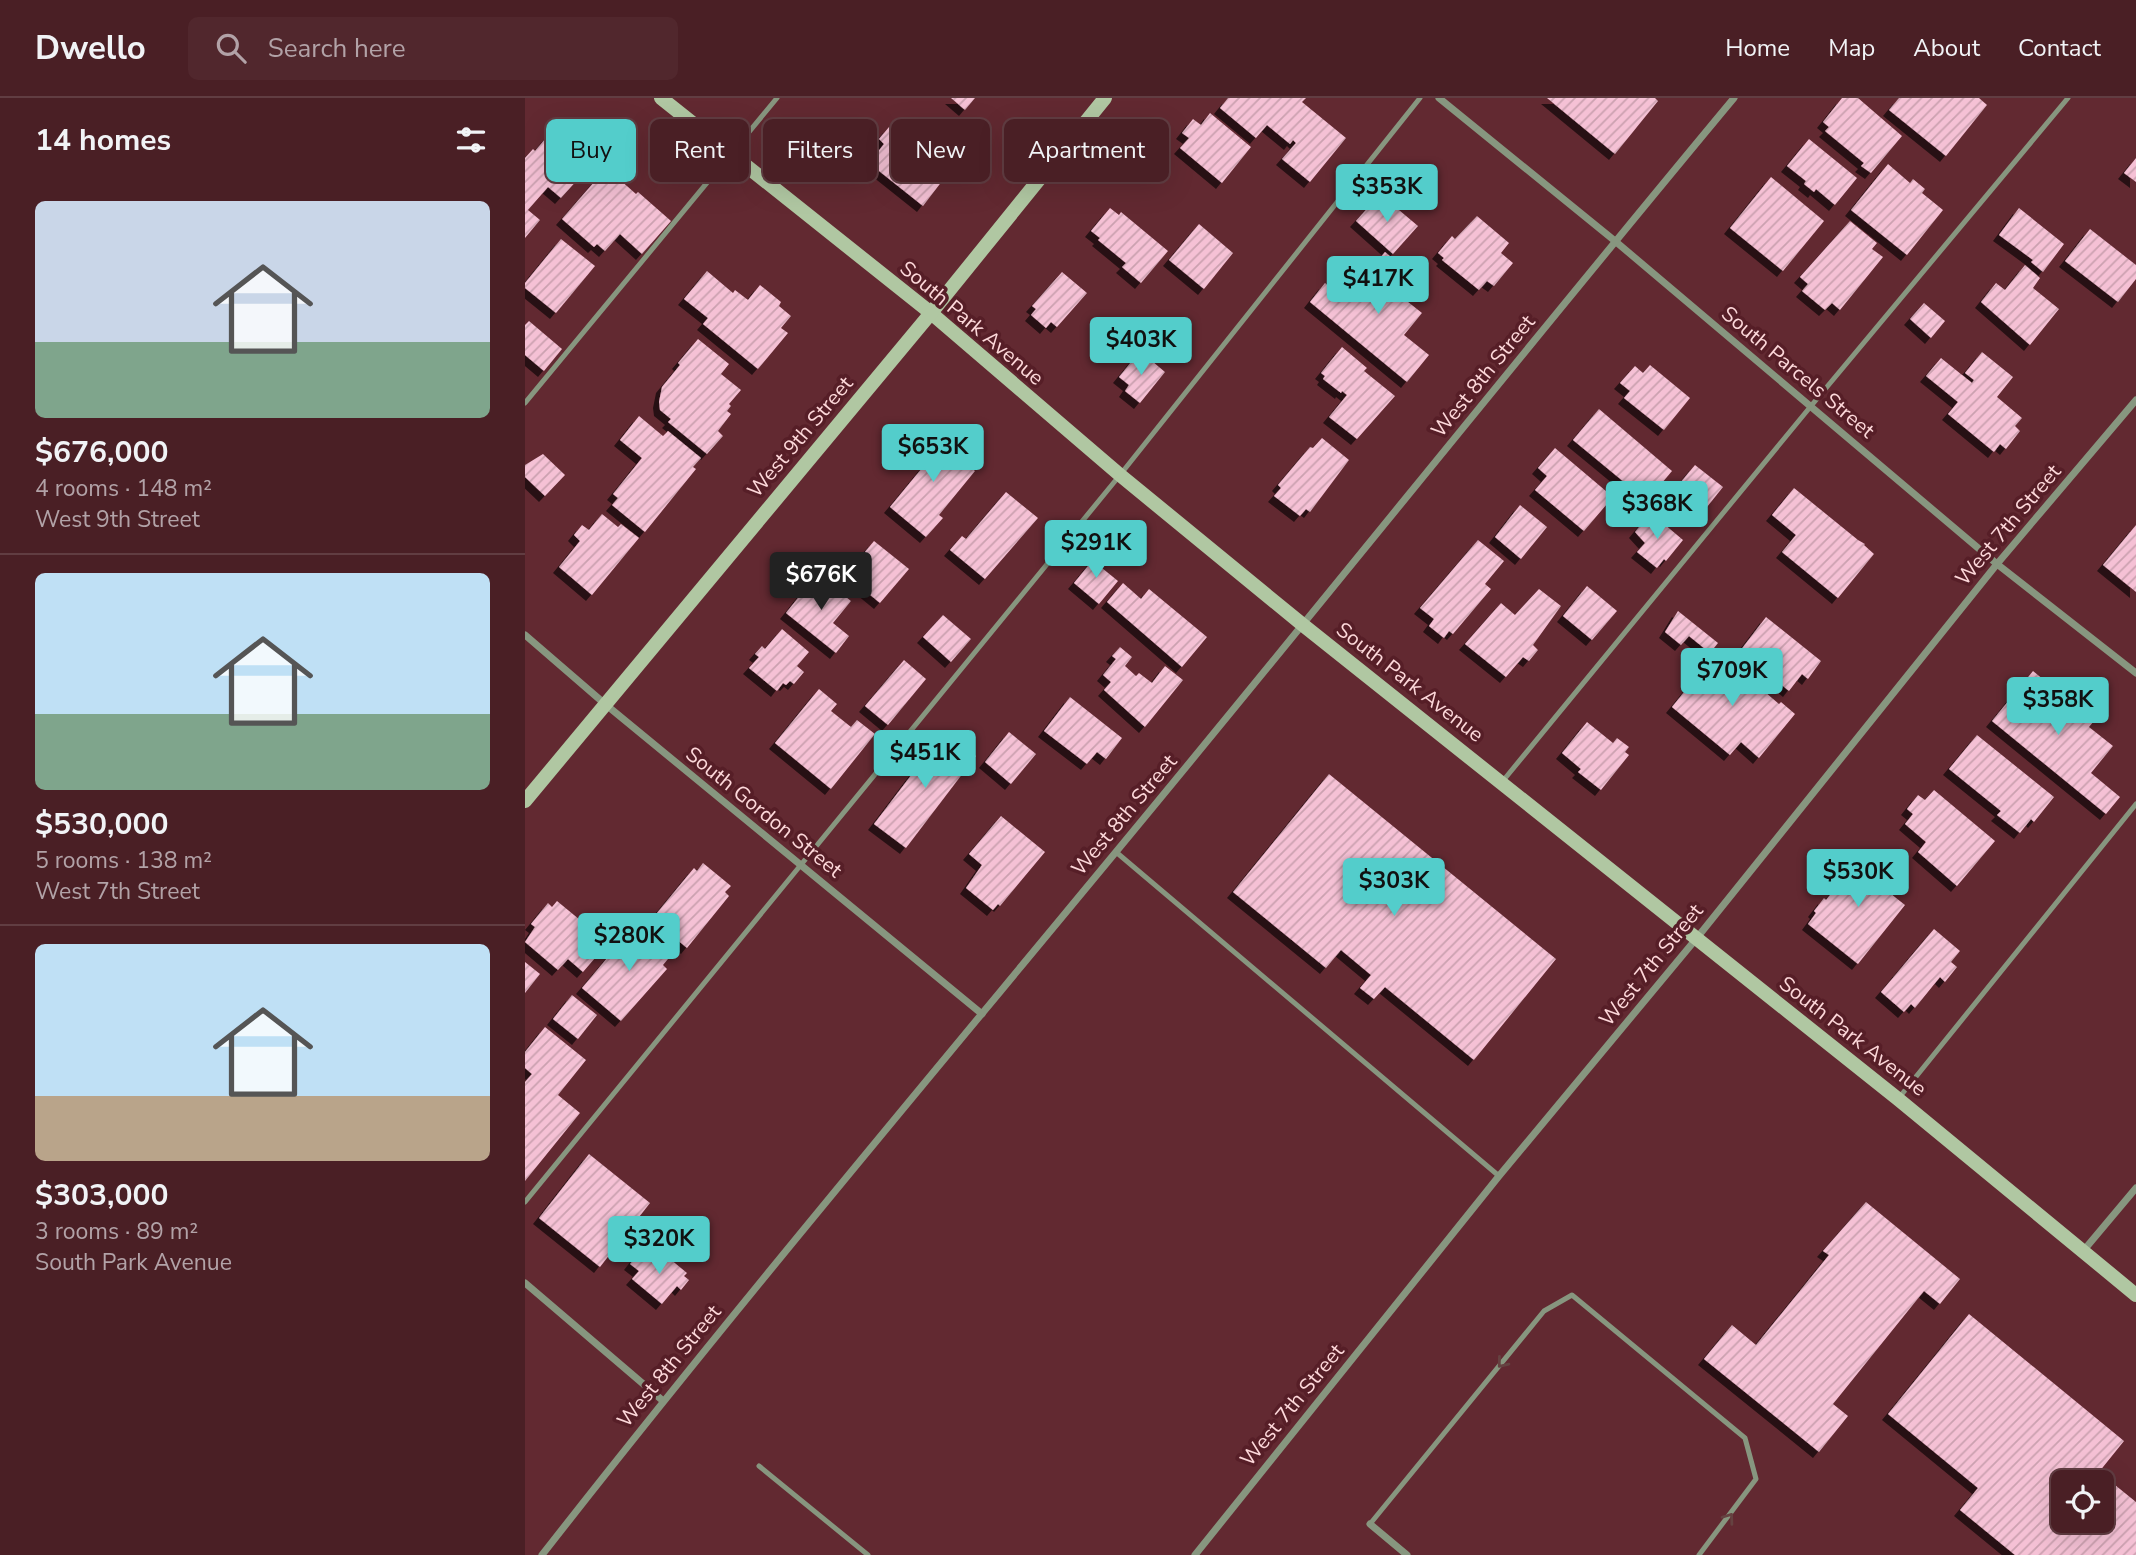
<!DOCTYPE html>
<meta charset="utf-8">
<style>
:root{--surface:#4a1f25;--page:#51272d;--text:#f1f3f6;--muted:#b2a2a7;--line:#613d42;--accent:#53cdcb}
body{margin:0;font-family:"Nunito Sans",sans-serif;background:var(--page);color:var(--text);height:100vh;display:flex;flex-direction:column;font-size:26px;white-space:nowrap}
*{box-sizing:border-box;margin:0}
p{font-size:23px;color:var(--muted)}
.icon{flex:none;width:38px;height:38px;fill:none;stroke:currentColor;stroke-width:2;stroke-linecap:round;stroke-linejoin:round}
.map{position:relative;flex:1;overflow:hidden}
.details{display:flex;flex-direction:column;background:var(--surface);width:525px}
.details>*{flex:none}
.hud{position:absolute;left:21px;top:21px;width:665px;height:63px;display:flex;gap:14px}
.controls{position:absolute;left:1526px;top:1372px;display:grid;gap:14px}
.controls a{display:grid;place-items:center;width:63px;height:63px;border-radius:10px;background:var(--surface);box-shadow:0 7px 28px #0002,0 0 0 2px var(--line);font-size:35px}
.price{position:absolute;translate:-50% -60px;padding:0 16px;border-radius:7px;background:var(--accent);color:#111;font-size:23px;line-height:46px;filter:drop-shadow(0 2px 4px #0008)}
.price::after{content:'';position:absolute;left:50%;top:42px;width:21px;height:16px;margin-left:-10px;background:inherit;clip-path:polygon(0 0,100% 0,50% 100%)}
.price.active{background:#222;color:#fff}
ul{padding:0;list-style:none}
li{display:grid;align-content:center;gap:14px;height:371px;padding:0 35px}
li+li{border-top:2px solid var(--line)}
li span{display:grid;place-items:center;height:217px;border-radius:10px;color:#555}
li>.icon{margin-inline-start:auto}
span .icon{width:126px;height:126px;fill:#fffc;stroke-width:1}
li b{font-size:30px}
h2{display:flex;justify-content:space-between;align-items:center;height:84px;padding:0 35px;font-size:30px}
.tag{padding:0 24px;border-radius:10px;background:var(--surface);box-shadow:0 7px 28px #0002,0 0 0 2px var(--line);font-size:24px;line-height:63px}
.tag.active{background:var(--accent);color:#111}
header{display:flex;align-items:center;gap:42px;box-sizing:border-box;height:98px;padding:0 35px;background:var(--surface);border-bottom:2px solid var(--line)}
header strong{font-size:33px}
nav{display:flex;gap:38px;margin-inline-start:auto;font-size:24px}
.search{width:490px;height:63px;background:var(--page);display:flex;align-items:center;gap:18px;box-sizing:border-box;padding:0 24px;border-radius:10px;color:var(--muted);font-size:26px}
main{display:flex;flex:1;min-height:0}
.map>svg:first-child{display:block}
</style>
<header>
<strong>Dwello</strong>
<div class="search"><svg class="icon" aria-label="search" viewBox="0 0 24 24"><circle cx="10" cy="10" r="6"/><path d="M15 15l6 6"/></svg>Search here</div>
<nav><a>Home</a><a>Map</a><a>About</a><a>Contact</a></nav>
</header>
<main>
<section class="details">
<h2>14 homes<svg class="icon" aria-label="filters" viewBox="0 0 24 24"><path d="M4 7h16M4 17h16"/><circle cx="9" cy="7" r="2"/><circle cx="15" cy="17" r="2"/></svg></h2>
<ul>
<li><span style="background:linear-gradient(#c9d6e8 65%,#7fa58c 0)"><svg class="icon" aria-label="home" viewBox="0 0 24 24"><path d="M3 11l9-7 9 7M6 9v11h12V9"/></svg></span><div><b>$676,000</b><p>4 rooms · 148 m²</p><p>West 9th Street</p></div></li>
<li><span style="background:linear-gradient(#bfe0f5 65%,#7fa58c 0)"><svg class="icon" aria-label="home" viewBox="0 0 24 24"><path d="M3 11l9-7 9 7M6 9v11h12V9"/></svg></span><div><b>$530,000</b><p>5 rooms · 138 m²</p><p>West 7th Street</p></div></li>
<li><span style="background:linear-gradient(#bfe0f5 70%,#b9a48a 0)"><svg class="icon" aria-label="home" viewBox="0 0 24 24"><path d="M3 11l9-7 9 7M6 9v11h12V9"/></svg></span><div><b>$303,000</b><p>3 rooms · 89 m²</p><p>South Park Avenue</p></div></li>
</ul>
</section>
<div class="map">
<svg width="1611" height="1457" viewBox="0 0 1611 1457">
<defs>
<pattern id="building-hatch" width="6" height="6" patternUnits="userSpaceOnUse" patternTransform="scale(1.75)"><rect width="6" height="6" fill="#f5c1d5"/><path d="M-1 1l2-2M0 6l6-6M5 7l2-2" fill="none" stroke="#cba1b0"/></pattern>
<filter id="shadow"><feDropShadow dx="-6" dy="6" stdDeviation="0" flood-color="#0009"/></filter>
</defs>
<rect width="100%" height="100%" fill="#622931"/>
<g fill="url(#building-hatch)" fill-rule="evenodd" filter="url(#shadow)">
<path d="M426 0H450L440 12Z"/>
<path d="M703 0H781L777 4 821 40 785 84 757 61 771 45 768 42 765 46 742 27 731 40 695 10Z"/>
<path d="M1022 0H1130L1133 3 1090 56Z"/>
<path d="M1317 0H1333L1377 38 1346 75 1336 68 1339 65 1300 33 1304 29 1298 24Z"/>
<path d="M1374 0H1454L1462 7 1421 58 1364 12Z"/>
<path d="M685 15 726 49 697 85 655 50 664 40 657 35 668 21 676 27Z"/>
<path d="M34 25 74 58 36 100 23 89 3 112 15 122 0 140V60L8 51 10 53Z"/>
<path d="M364 29 369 33 372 29 386 41 387 38 390 40 398 31 434 61 398 108 344 65 359 46 354 41Z"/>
<path d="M1284 41 1332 80 1310 107 1291 91 1289 94 1279 86 1281 83 1262 68Z"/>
<path d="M1611 60V84L1599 75Z"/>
<path d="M1363 66 1385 85 1388 81 1400 91 1397 95 1418 112 1382 157 1326 112Z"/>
<path d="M77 75 90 86 94 81 111 96 113 94 146 123 117 156 95 136 80 153 72 146 69 149 37 121Z"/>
<path d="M1246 79 1299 123 1258 173 1205 130Z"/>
<path d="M855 96 893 128 868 156 831 123Z"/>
<path d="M585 110 594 117 596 114 643 153 616 185 597 169 601 165 573 142 575 140 566 133Z"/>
<path d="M1494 110 1539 146 1518 174 1506 164 1508 162 1474 137Z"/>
<path d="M952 118 984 145 976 155 988 165 969 188 962 183 954 192 917 162 919 160 913 155 927 138 930 141Z"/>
<path d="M1325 123 1352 145 1347 151 1358 159 1315 212 1307 205 1300 212 1277 193 1283 186 1275 179Z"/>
<path d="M674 126 708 155 679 191 644 162Z"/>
<path d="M1565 131 1611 167V181L1593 204 1540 163Z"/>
<path d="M36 141 70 168 31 215 0 190V185Z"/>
<path d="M860 154 888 178 873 196 897 215 879 237 904 257 882 284 785 204 800 185 815 197 819 191 831 201 835 197 829 192Z"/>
<path d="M1500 167 1515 180 1508 190 1534 211 1505 247 1456 204 1471 185 1480 192Z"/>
<path d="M182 173 208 195 210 192 223 202 235 187 256 204 254 208 266 218 256 230 263 235 233 271 178 226 183 220 159 201Z"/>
<path d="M537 174 562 195 532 229 526 224 521 230 506 217 511 211 507 208Z"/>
<path d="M1399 205 1420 223 1406 240 1385 221Z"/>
<path d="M4 223 37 251 19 273 0 257V227Z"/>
<path d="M173 241 204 266 196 276 216 292 204 306 206 308 202 313 206 316 193 333 198 338 182 356 143 324 146 321 135 312 134 304 137 289 155 267 153 265Z"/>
<path d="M817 249 842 270 839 273 870 298 832 341 804 319 822 297 817 293 816 295 798 281 800 278 796 275Z"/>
<path d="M615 253 640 274 615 305 600 293 604 287 594 279Z"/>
<path d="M1457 254 1488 279 1472 299 1497 320 1490 328 1495 333 1481 351 1475 346 1469 354 1423 316 1433 304 1401 278 1416 260 1447 285 1449 282 1440 275Z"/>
<path d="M1125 267 1165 300 1139 332 1099 300 1105 293 1095 285 1110 268 1118 275Z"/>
<path d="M1074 311 1147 373 1122 403 1048 342Z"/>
<path d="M114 318 138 338 143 333 176 360 168 369 171 371 120 434 87 407 93 400 88 396 117 360 95 342Z"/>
<path d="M413 332 441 355 435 361 450 373 414 417 418 420 401 439 365 409 402 364 393 357Z"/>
<path d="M797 340 824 362 785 414 781 411 775 418 749 398 756 390 753 387 785 349 788 350Z"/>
<path d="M1030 350 1088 399 1059 433 1010 392 1022 378 1013 370Z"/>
<path d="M18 356 40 377 20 398 0 379V367Z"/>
<path d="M1170 367 1198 389 1174 419 1146 396Z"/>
<path d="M1269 390 1333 442 1340 446 1339 447 1349 456 1313 500 1257 454 1271 437 1247 417Z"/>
<path d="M481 394 513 420 460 481 425 452 437 438 441 441Z"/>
<path d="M995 407 1022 429 996 461 970 439Z"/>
<path d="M77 416 93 429 96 426 114 440 67 497 34 469 55 443 49 437 57 427 64 432Z"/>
<path d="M1123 418 1130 423 1132 420 1158 442 1141 463 1139 461 1132 470 1112 454 1120 445 1110 434Z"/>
<path d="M1611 427V494L1578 467Z"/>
<path d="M953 442 979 463 960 486 966 491 928 536 924 533 919 540 904 528 909 521 895 510Z"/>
<path d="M349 443 384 471 355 505 321 477Z"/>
<path d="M572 457 582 465 577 470 593 483 574 506 549 485Z"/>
<path d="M292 476 326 503 308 525 324 538 311 555 261 515Z"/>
<path d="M598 485 616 501 624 491 682 539 657 569 582 504Z"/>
<path d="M1062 488 1092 513 1067 542 1038 518Z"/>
<path d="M1014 491 1036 508 1008 547 1013 552 1004 563 998 559 981 579 940 546 976 505 990 517Z"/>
<path d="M1153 513 1193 545 1185 555 1164 538 1156 547 1140 534Z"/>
<path d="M418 517 446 541 426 564 398 539Z"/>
<path d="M1241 519 1296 563 1283 581 1277 576 1264 593 1215 553Z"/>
<path d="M257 531 284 554 272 568 279 574 269 586 265 583 261 587 258 585 252 593 224 570 234 559 230 556 237 548 240 551Z"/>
<path d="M595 549 607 559 600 568 611 578 614 575 627 585 640 568 658 582 620 629 579 592 586 584 578 577 591 561 587 558Z"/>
<path d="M1192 553 1254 606 1256 604 1270 616 1234 660 1216 644 1205 657 1147 609Z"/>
<path d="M379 562 401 581 363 627 340 608Z"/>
<path d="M1508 573 1569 623 1564 629 1588 648 1566 675 1595 699 1581 716 1467 623Z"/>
<path d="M294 591 312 606 306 613 326 629 332 622 350 636 306 691 250 645Z"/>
<path d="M545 599 597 640 581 661 572 654 562 666 519 633Z"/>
<path d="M1062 624 1088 645 1092 640 1104 649 1100 654 1104 657 1076 692 1053 674 1056 671 1037 655Z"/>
<path d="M419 634 451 658 381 750 349 726Z"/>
<path d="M484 634 511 656 486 686 460 664Z"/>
<path d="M1452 637 1529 699 1509 724 1506 721 1495 735 1472 717 1476 713 1424 671Z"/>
<path d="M804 676 1031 861 949 962 860 889 849 901 835 890 846 877 816 852 801 870 708 794Z"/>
<path d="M1409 692 1470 743 1432 788 1393 754 1401 744 1380 726 1388 716 1382 711 1393 697 1400 702Z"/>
<path d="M476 718 520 754 475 808 473 806 468 812 441 790 457 767 444 756Z"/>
<path d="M1340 754 1372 779 1361 792 1380 807 1333 866 1283 826 1291 815 1289 813 1299 800 1301 802Z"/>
<path d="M178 765 206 788 200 794 204 798 162 850 127 821 169 770 172 773Z"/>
<path d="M32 803 83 845 58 874 43 861 33 872 0 844 10 829 6 826 23 805 27 809Z"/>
<path d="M110 827 117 834 119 831 148 855 138 867 142 871 96 923 57 890Z"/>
<path d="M1409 831 1435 853 1426 864 1432 869 1420 884 1415 879 1390 910 1386 906 1379 914 1356 894Z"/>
<path d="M0 864 15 876 0 895Z"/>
<path d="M47 897 72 917 53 941 28 921Z"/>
<path d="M20 929 61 962 33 997 55 1015 0 1083V984L7 976 0 970V954Z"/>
<path d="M64 1056 125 1105 75 1169 14 1120Z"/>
<path d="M1341 1104 1435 1181 1415 1206 1399 1193 1308 1306 1323 1318 1294 1354 1179 1261 1207 1227 1231 1247 1304 1157 1298 1153Z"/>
<path d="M133 1151 162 1175 159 1178 164 1182 156 1192 152 1188 137 1206 107 1181 114 1173 105 1166 112 1157 121 1164Z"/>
<path d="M1444 1216 1599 1343 1574 1374 1611 1404V1457H1490L1435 1412 1453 1390 1363 1316ZM1538 1384H1577V1423H1538Z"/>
</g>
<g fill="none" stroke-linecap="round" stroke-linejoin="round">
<g stroke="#87967f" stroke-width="5">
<path d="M0 305 252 0"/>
<path d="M977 684 1286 308 1543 0"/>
<path d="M591 754 974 1078"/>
<path d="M1373 1001 1611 706"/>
<path d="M0 1104 595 377 895 0"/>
<path d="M234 1368 343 1457"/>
<path d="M845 1426 1019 1213 1047 1197 1220 1340 1231 1381 1174 1457"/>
</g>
<g stroke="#87967f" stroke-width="7">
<path d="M914 0 1090 143 1472 466 1611 575"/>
<path d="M0 537 80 606 457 916"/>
<path d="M1559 1152 1611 1090"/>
<path d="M0 1185 137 1302"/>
<path d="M845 1426 882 1457"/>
<path d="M17 1457C217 1201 427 953 633 703 826 469 1015 233 1209 0"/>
<path d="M670 1457 974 1078 1171 841 1472 466 1611 302"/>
</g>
<g stroke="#b0c7a2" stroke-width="14">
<path d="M136 0 406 215 595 377 778 527 1373 1001 1611 1197"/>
<path d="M0 703 406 215 580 0"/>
</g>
</g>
<defs><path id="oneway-chevron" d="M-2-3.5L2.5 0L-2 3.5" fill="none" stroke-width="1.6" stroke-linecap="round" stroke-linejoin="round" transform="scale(1.75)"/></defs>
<g stroke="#654241">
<use href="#oneway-chevron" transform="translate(977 1265) rotate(129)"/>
<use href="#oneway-chevron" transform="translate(1204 1420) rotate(-54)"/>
</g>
<g text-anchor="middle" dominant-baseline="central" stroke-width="7" stroke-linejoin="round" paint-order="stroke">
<g font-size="21" fill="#fdd8da" stroke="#561e27">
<text transform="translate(447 225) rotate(40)">South Park Avenue</text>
<text transform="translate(1273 274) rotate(40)">South Parcels Street</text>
<text transform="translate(958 278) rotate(-51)">West 8th Street</text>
<text transform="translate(275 339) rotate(-50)">West 9th Street</text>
<text transform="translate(1483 427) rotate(-50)">West 7th Street</text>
<text transform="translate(885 584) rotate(38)">South Park Avenue</text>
<text transform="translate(239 714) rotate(39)">South Gordon Street</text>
<text transform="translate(599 717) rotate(-50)">West 8th Street</text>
<text transform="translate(1126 867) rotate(-51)">West 7th Street</text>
<text transform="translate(1328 938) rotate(38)">South Park Avenue</text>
<text transform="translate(144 1268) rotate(-51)">West 8th Street</text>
<text transform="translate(767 1307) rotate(-51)">West 7th Street</text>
</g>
</g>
</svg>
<div class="controls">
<a><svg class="icon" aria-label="locate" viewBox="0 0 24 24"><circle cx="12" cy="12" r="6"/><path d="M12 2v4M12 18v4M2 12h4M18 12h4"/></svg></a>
</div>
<b class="price" style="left:862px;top:126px">$353K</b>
<b class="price" style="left:853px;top:218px">$417K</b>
<b class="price" style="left:616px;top:279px">$403K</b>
<b class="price" style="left:408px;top:386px">$653K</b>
<b class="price" style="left:1132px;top:443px">$368K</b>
<b class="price" style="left:571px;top:482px">$291K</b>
<b class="price active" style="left:296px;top:514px">$676K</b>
<b class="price" style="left:1207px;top:610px">$709K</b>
<b class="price" style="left:1533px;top:639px">$358K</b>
<b class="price" style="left:400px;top:692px">$451K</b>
<b class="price" style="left:1333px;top:811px">$530K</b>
<b class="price" style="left:869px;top:820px">$303K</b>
<b class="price" style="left:104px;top:875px">$280K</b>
<b class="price" style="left:134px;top:1178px">$320K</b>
<div class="hud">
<a class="tag active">Buy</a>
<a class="tag">Rent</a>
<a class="tag">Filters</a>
<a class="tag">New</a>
<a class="tag">Apartment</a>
</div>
</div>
</main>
